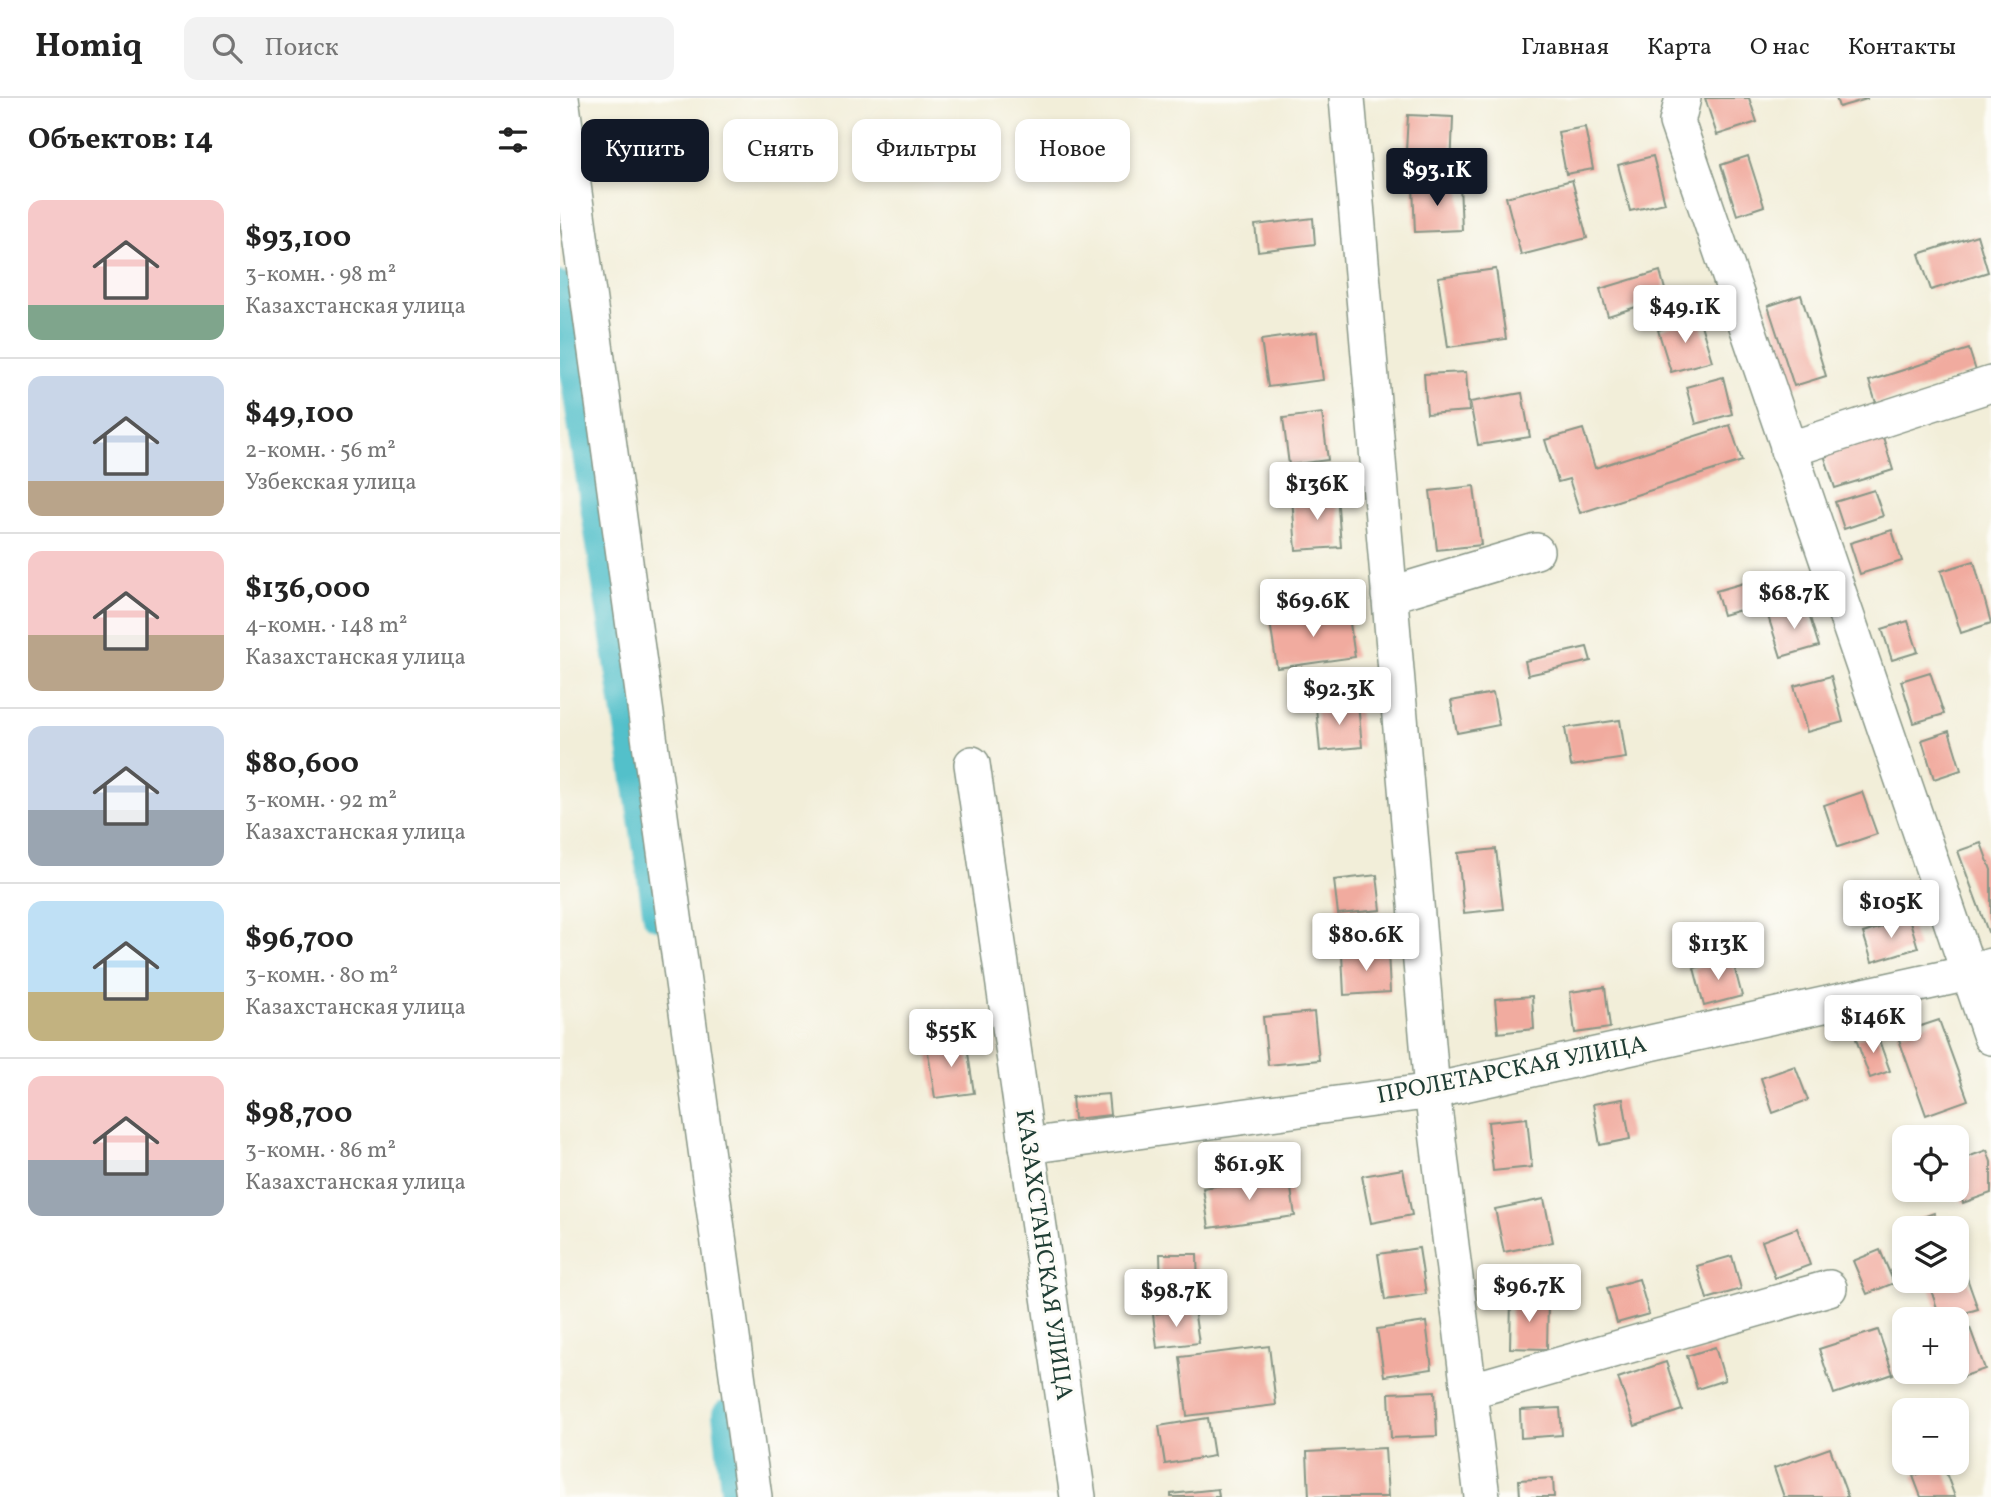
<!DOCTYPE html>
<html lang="ru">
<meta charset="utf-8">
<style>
:root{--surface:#fff;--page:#f2f2f2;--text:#222;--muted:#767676;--line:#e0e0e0;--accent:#111827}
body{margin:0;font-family:Vollkorn,serif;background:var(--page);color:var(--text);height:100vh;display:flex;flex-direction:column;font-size:26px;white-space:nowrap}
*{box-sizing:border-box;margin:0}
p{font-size:23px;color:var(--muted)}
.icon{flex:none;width:38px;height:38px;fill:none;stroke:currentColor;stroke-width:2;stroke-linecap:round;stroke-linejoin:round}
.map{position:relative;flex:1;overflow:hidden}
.panel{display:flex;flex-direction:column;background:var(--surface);width:560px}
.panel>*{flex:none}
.hud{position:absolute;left:21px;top:21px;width:665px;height:63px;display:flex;gap:14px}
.fabs{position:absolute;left:1332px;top:1027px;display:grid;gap:14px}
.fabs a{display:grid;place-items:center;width:77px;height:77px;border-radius:14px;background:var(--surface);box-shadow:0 4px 10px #0003;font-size:35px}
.price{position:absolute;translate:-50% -60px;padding:0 16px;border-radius:7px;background:#fff;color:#222;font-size:23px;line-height:46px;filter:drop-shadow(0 2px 4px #0008)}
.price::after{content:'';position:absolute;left:50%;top:42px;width:21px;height:16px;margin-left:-10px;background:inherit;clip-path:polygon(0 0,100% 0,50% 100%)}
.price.active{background:var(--accent);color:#fff}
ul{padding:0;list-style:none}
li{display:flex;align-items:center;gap:21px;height:175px;padding:0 28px}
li+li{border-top:2px solid var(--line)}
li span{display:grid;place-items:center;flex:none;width:196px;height:140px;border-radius:14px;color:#555}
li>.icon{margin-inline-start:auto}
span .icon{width:84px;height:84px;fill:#fffc;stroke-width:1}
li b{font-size:30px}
h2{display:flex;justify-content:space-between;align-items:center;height:84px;padding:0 28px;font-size:30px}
.chip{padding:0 24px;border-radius:14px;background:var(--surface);box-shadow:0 4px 10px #0003;font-size:24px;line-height:63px}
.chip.active{background:var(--accent);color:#fff}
header{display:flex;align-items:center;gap:42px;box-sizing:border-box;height:98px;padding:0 35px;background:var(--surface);border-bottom:2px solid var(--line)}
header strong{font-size:33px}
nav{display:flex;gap:38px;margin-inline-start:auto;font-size:24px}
.search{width:490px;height:63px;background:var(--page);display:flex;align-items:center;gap:18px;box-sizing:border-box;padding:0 24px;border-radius:14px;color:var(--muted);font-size:26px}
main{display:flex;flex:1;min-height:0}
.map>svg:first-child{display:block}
</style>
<header>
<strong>Homiq</strong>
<div class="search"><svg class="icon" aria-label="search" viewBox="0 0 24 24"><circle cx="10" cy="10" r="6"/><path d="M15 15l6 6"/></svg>Поиск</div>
<nav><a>Главная</a><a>Карта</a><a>О нас</a><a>Контакты</a></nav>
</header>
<main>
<section class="panel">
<h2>Объектов: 14<svg class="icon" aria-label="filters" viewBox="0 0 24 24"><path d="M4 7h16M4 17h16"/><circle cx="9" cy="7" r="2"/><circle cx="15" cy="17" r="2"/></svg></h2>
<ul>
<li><span style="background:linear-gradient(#f6c9c9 75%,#7fa58c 0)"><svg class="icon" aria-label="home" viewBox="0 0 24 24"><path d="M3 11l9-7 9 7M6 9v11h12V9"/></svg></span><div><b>$93,100</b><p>3-комн. · 98 m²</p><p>Казахстанская улица</p></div></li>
<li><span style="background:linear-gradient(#c9d6e8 75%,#b9a48a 0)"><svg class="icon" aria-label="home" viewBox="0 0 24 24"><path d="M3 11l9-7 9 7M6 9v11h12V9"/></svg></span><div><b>$49,100</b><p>2-комн. · 56 m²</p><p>Узбекская улица</p></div></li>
<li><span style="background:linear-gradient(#f6c9c9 60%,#b9a48a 0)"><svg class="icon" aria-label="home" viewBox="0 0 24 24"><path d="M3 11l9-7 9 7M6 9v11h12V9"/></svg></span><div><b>$136,000</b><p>4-комн. · 148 m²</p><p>Казахстанская улица</p></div></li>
<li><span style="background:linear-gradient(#c9d6e8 60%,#9aa5b1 0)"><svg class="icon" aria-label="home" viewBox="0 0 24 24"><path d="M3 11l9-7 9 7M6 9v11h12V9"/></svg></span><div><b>$80,600</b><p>3-комн. · 92 m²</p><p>Казахстанская улица</p></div></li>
<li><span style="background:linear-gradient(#bfe0f5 65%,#c2b280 0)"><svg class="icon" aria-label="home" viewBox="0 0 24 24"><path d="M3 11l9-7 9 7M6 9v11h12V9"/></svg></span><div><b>$96,700</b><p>3-комн. · 80 m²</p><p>Казахстанская улица</p></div></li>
<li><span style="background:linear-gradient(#f6c9c9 60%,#9aa5b1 0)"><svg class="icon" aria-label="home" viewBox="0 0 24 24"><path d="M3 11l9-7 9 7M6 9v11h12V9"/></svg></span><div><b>$98,700</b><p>3-комн. · 86 m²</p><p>Казахстанская улица</p></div></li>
</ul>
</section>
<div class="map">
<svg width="1431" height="1399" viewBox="0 0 1431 1399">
<rect width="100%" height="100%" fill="#fdfcf7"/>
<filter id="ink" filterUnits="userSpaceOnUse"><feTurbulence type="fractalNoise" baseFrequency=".0143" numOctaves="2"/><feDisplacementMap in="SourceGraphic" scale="14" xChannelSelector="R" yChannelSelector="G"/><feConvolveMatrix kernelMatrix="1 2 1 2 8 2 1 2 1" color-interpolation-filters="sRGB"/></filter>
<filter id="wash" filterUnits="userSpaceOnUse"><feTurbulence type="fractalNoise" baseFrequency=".00686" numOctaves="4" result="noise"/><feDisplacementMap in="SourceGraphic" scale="28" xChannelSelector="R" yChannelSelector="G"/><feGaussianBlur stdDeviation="1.57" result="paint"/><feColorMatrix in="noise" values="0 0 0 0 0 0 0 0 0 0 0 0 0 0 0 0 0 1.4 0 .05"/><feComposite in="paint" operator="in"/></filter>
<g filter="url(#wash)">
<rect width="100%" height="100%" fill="#f2eed9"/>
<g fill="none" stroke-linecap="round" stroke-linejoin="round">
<g stroke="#53c0ca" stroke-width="28">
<path d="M0 187 97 818"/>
<path d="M166 1316 175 1399"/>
</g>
</g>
<g id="blocks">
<g fill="#f1ab9f">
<path d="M1145 0H1189L1197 24 1157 37Z"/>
<path d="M1276 0H1307V1L1279 9Z"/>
<path d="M848 17 893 19 891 74 845 71Z"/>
<path d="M1025 29 1033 71 1006 76 998 34Z"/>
<path d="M1093 58 1105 105 1070 113 1058 67Z"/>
<path d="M1188 58 1204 108 1177 117 1161 67Z"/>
<path d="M1012 82 1027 140 961 157 946 99Z"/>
<path d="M900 86 902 132 855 134 853 88Z"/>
<path d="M753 120 755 146 698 153 695 127Z"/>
<path d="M1417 137 1428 174 1371 192 1359 156Z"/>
<path d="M936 171 946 241 888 249 878 179Z"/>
<path d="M1100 173 1107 199 1048 218 1040 191Z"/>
<path d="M1241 197 1266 278 1234 288 1208 208Z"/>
<path d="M1139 220 1152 263 1111 274 1098 232Z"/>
<path d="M757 234 763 282 708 289 701 242Z"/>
<path d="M1409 251 1416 273 1316 305 1309 283Z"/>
<path d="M906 274 909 313 867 316 864 276Z"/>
<path d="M1163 279 1172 316 1136 326 1126 289Z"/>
<path d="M962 295 970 339 918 347 910 304Z"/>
<path d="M762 315 768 362 729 367 723 320Z"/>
<path d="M1170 327 1182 363 1020 415 1009 381 998 384 985 342 1023 331 1035 370Z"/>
<path d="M1323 339 1333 372 1275 390 1264 357Z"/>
<path d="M914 388 921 447 877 452 870 393Z"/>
<path d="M1314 392 1323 418 1284 431 1275 404Z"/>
<path d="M777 395 781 449 736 452 732 399Z"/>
<path d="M1332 432 1342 463 1300 476 1290 445Z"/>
<path d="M1414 463 1431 525 1401 535 1381 473Z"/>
<path d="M1212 477 1219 501 1163 517 1156 493Z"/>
<path d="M1246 507 1259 548 1221 559 1208 518Z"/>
<path d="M788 512 795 559 717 570 710 524Z"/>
<path d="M1348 523 1358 554 1332 562 1322 531Z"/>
<path d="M1027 549 1031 563 968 577 965 563Z"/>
<path d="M1370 574 1384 616 1354 625 1341 583Z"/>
<path d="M1271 578 1283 624 1247 634 1234 588Z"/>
<path d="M933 595 939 627 897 635 891 603Z"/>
<path d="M798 605 802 649 760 653 756 609Z"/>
<path d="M1060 622 1066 660 1011 668 1005 630Z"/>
<path d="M1389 633 1401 672 1374 681 1362 642Z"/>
<path d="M1302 694 1317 736 1278 749 1264 707Z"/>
<path d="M1421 745 1431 772V833L1428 834 1398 753Z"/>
<path d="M936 751 943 811 904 815 898 755Z"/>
<path d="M817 777 821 812 778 816 774 782Z"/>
<path d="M1349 820 1358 850 1312 864 1303 835Z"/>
<path d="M828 853 830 894 784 897 782 856Z"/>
<path d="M1172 860 1182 898 1144 908 1134 870Z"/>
<path d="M1045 889 1050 930 1015 935 1010 894Z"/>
<path d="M972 898 974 931 938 935 935 901Z"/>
<path d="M754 914 759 962 708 967 703 919Z"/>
<path d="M1379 922 1408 1002 1366 1017 1337 936Z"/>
<path d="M1316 934 1330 973 1310 980 1296 941Z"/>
<path d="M406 942 414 995 375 1000 367 948Z"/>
<path d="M1235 968 1248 1002 1213 1015 1201 980Z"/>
<path d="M548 996 550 1017 514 1021 512 999Z"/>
<path d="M1063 1001 1070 1041 1040 1047 1033 1006Z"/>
<path d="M967 1020 972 1069 933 1073 928 1024Z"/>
<path d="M1427 1052 1431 1064V1095L1403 1105 1396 1086V1063Z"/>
<path d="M843 1071 852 1117 811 1125 802 1078Z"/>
<path d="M729 1077 735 1118 649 1130 643 1090Z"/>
<path d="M984 1101 993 1144 944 1154 935 1111Z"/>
<path d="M1374 1115 1380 1130H1349L1346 1125Z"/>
<path d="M1237 1130 1250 1167 1215 1180 1202 1143Z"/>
<path d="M859 1150 866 1196 825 1202 818 1156Z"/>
<path d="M1320 1152 1334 1185 1307 1196 1293 1163Z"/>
<path d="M600 1156H637L638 1190H601Z"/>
<path d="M1172 1158 1181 1191 1147 1201 1137 1168Z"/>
<path d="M1403 1169 1418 1211 1381 1222 1368 1183H1396V1171Z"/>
<path d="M1079 1181 1089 1216 1057 1225 1047 1190Z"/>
<path d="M951 1201 988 1202 987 1251 950 1250Z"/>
<path d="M634 1211 639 1245 597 1250 593 1216Z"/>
<path d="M866 1224 872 1271 824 1278 817 1231Z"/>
<path d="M1410 1230 1425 1271 1393 1282 1390 1274H1396V1235Z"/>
<path d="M1318 1232 1333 1276 1274 1296 1259 1251Z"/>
<path d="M709 1248 716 1307 627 1318 620 1259Z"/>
<path d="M1155 1249 1165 1282 1137 1291 1127 1258Z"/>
<path d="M1106 1264 1122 1312 1075 1328 1058 1280Z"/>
<path d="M875 1293 877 1338 831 1340 829 1295Z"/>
<path d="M1000 1310 1002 1337 961 1340 960 1312Z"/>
<path d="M648 1320 654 1358 605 1366 599 1328Z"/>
<path d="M825 1350 828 1399H749L747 1354Z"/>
<path d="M1270 1350 1288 1399H1224L1214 1370Z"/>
<path d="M1383 1367 1395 1399H1361L1353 1378Z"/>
<path d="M993 1380 994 1399H960L959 1382Z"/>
<path d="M658 1391 659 1399H611V1396Z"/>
</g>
</g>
</g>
<g filter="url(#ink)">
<use href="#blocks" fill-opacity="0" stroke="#889686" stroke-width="2"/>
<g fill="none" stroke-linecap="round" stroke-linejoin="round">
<defs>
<g id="minor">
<path d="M1 0 194 1399"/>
<path d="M787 0 872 993 922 1399"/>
<path d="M1123 0 1117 24 1431 939"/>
<path d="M1228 352 1431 286"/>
<path d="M829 497 976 453"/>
<path d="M412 666 518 1399"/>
<path d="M467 1048 872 993 1409 875 1431 868"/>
<path d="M909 1293 1269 1190"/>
</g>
</defs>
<use href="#minor" stroke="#889686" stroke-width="38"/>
<use href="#minor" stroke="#fff" stroke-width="35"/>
</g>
</g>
<g text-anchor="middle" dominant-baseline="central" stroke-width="6" stroke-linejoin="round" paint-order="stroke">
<g font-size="24" fill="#1f3d34" stroke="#fdfcf7">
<text transform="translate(952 973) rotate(-11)">ПРОЛЕТАРСКАЯ УЛИЦА</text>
<text transform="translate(483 1157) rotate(82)">КАЗАХСТАНСКАЯ УЛИЦА</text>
</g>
</g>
</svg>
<div class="fabs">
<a><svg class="icon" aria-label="locate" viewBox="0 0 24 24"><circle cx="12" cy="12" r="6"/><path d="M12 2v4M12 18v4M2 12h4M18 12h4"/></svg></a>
<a><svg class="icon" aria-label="layers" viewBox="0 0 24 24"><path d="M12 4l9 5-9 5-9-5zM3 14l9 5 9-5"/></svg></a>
<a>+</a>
<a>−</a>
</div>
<b class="price active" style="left:877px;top:110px">$93.1K</b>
<b class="price" style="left:1125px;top:247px">$49.1K</b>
<b class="price" style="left:757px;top:424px">$136K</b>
<b class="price" style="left:1234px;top:533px">$68.7K</b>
<b class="price" style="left:753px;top:541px">$69.6K</b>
<b class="price" style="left:779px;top:629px">$92.3K</b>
<b class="price" style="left:1331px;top:842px">$105K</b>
<b class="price" style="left:806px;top:875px">$80.6K</b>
<b class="price" style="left:1158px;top:884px">$113K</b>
<b class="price" style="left:1313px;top:957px">$146K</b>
<b class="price" style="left:391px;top:971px">$55K</b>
<b class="price" style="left:689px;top:1104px">$61.9K</b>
<b class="price" style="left:969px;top:1226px">$96.7K</b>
<b class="price" style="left:616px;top:1231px">$98.7K</b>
<div class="hud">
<a class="chip active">Купить</a>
<a class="chip">Снять</a>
<a class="chip">Фильтры</a>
<a class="chip">Новое</a>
</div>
</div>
</main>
